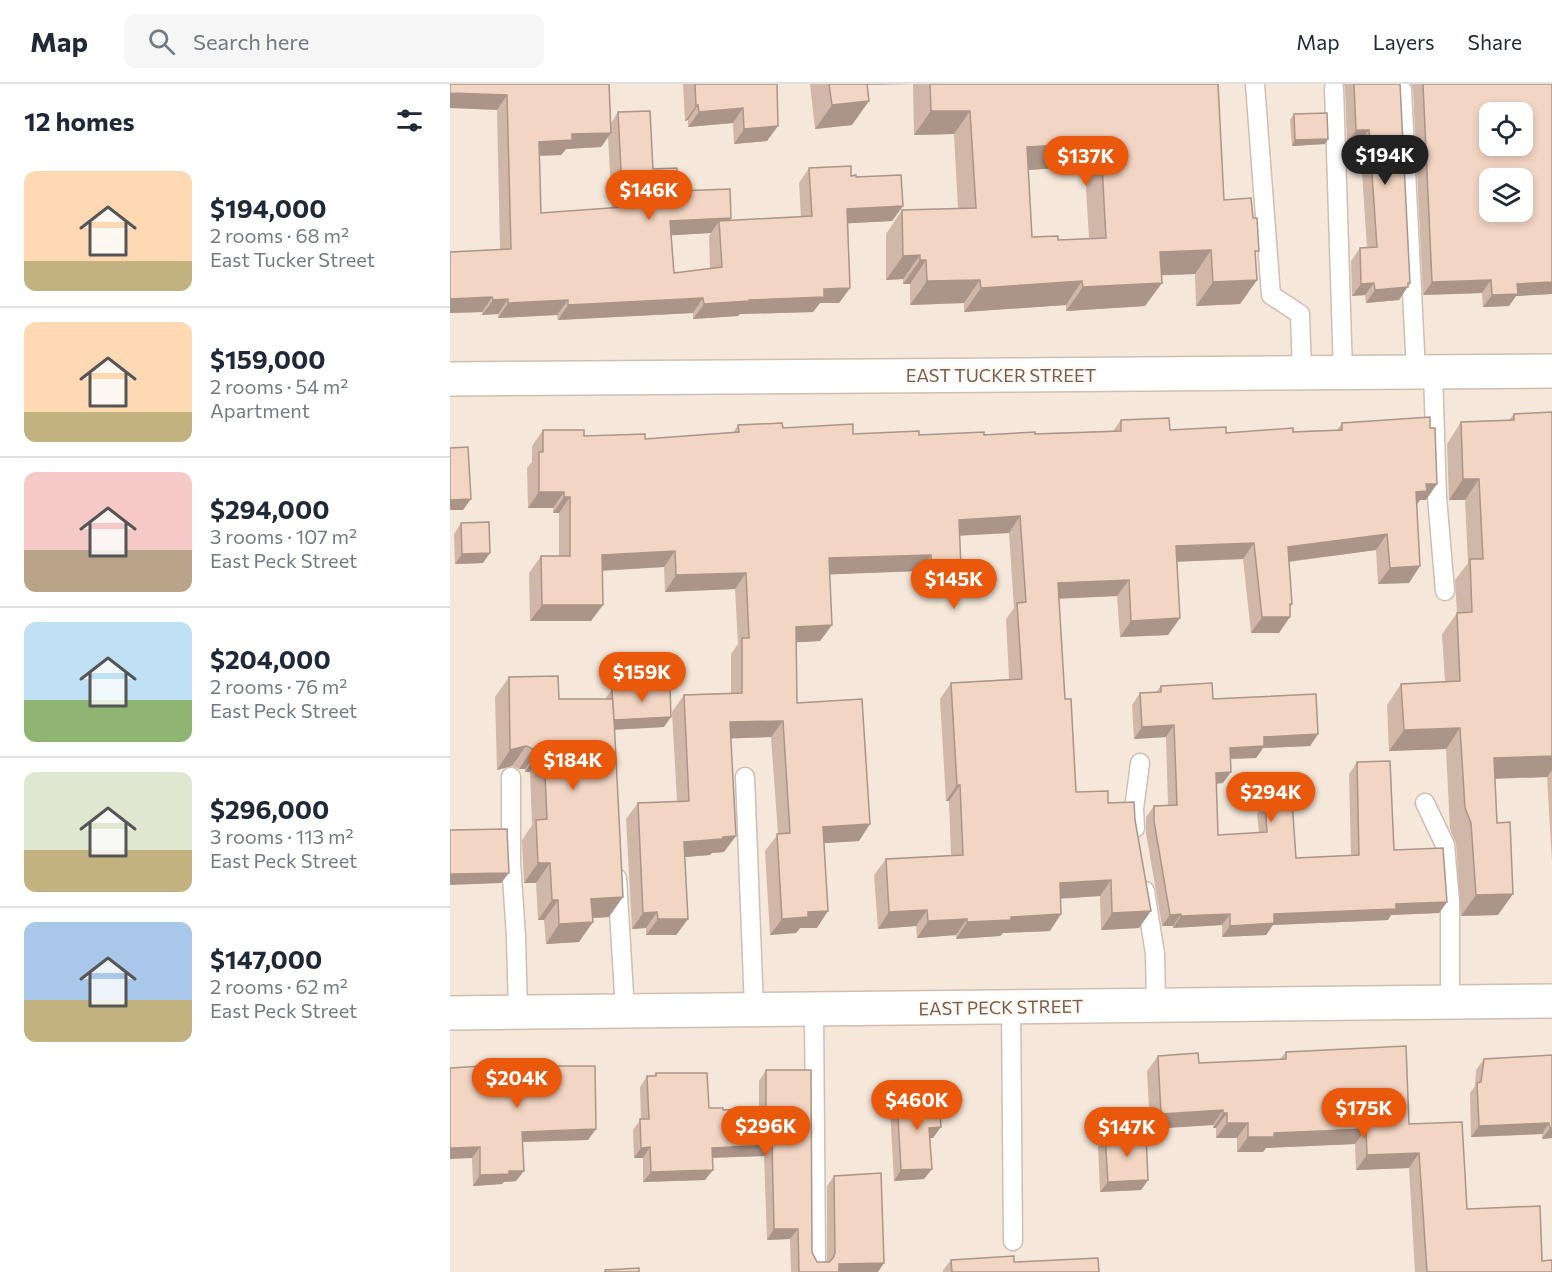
<!DOCTYPE html>
<meta charset="utf-8">
<style>
:root{--surface:#fff;--page:#f6f6f7;--text:#1f2937;--muted:#747a83;--line:#e0e1e3;--accent:#ea580c}
body{margin:0;font-family:Commissioner,sans-serif;background:var(--page);color:var(--text);height:100vh;display:flex;flex-direction:column;font-size:22px;white-space:nowrap}
*{box-sizing:border-box;margin:0}
p{font-size:20px;color:var(--muted)}
.icon{flex:none;width:33px;height:33px;fill:none;stroke:currentColor;stroke-width:2;stroke-linecap:round;stroke-linejoin:round}
.map{position:relative;flex:1;overflow:hidden}
.side{display:flex;flex-direction:column;background:var(--surface);width:450px}
.side>*{flex:none}
.tools{position:absolute;left:1029px;top:18px;display:grid;gap:12px}
.tools a{display:grid;place-items:center;width:54px;height:54px;border-radius:12px;background:var(--surface);box-shadow:0 3px 9px #0003;font-size:30px}
.price{position:absolute;translate:-50% -51px;padding:0 14px;border-radius:21px;background:var(--accent);color:#fff;font-size:20px;line-height:39px;filter:drop-shadow(0 2px 3px #0008)}
.price::after{content:'';position:absolute;left:50%;top:36px;width:18px;height:14px;margin-left:-9px;background:inherit;clip-path:polygon(0 0,100% 0,50% 100%)}
.price.selected{background:#222;color:#fff}
ul{padding:0;list-style:none}
li{display:flex;align-items:center;gap:18px;height:150px;padding:0 24px}
li+li{border-top:2px solid var(--line)}
li span{display:grid;place-items:center;flex:none;width:168px;height:120px;border-radius:12px;color:#555}
li>.icon{margin-inline-start:auto}
span .icon{width:72px;height:72px;fill:#fffc;stroke-width:1}
li b{font-size:26px}
h2{display:flex;justify-content:space-between;align-items:center;height:72px;padding:0 24px;font-size:26px}
header{display:flex;align-items:center;gap:36px;box-sizing:border-box;height:84px;padding:0 30px;background:var(--surface);border-bottom:2px solid var(--line)}
header strong{font-size:28px}
nav{display:flex;gap:33px;margin-inline-start:auto;font-size:21px}
.search{width:420px;height:54px;background:var(--page);display:flex;align-items:center;gap:15px;box-sizing:border-box;padding:0 21px;border-radius:12px;color:var(--muted);font-size:22px}
main{display:flex;flex:1;min-height:0}
.map>svg:first-child{display:block}
</style>
<header>
<strong>Map</strong>
<div class="search"><svg class="icon" aria-label="search" viewBox="0 0 24 24"><circle cx="10" cy="10" r="6"/><path d="M15 15l6 6"/></svg>Search here</div>
<nav><a>Map</a><a>Layers</a><a>Share</a></nav>
</header>
<main>
<section class="side">
<h2>12 homes<svg class="icon" aria-label="filters" viewBox="0 0 24 24"><path d="M4 7h16M4 17h16"/><circle cx="9" cy="7" r="2"/><circle cx="15" cy="17" r="2"/></svg></h2>
<ul>
<li><span style="background:linear-gradient(#ffd9b3 75%,#c2b280 0)"><svg class="icon" aria-label="home" viewBox="0 0 24 24"><path d="M3 11l9-7 9 7M6 9v11h12V9"/></svg></span><div><b>$194,000</b><p>2 rooms · 68 m²</p><p>East Tucker Street</p></div></li>
<li><span style="background:linear-gradient(#ffd9b3 75%,#c2b280 0)"><svg class="icon" aria-label="home" viewBox="0 0 24 24"><path d="M3 11l9-7 9 7M6 9v11h12V9"/></svg></span><div><b>$159,000</b><p>2 rooms · 54 m²</p><p>Apartment</p></div></li>
<li><span style="background:linear-gradient(#f6c9c9 65%,#b9a48a 0)"><svg class="icon" aria-label="home" viewBox="0 0 24 24"><path d="M3 11l9-7 9 7M6 9v11h12V9"/></svg></span><div><b>$294,000</b><p>3 rooms · 107 m²</p><p>East Peck Street</p></div></li>
<li><span style="background:linear-gradient(#bfe0f5 65%,#8fb573 0)"><svg class="icon" aria-label="home" viewBox="0 0 24 24"><path d="M3 11l9-7 9 7M6 9v11h12V9"/></svg></span><div><b>$204,000</b><p>2 rooms · 76 m²</p><p>East Peck Street</p></div></li>
<li><span style="background:linear-gradient(#dfe7d0 65%,#c2b280 0)"><svg class="icon" aria-label="home" viewBox="0 0 24 24"><path d="M3 11l9-7 9 7M6 9v11h12V9"/></svg></span><div><b>$296,000</b><p>3 rooms · 113 m²</p><p>East Peck Street</p></div></li>
<li><span style="background:linear-gradient(#a9c7e8 65%,#c2b280 0)"><svg class="icon" aria-label="home" viewBox="0 0 24 24"><path d="M3 11l9-7 9 7M6 9v11h12V9"/></svg></span><div><b>$147,000</b><p>2 rooms · 62 m²</p><p>East Peck Street</p></div></li>
</ul>
</section>
<div class="map">
<svg width="1102" height="1188" viewBox="0 0 1102 1188">
<rect width="100%" height="100%" fill="#fdf6ec"/>
<path fill="#f5e8da" fill-rule="evenodd" d="M0 0H1102V1188H0ZM1040 28H1072V62H1040ZM1040 94H1072V128H1040Z"/>
<g fill="none" stroke-linecap="round" stroke-linejoin="round">
<defs>
<g id="service">
<path d="M805 0 821 211 850 230 852 289"/>
<path d="M884 4 893 288"/>
<path d="M952 6 966 288"/>
<path d="M983 288 987 413 995 507"/>
<path d="M61 693V778L66 853 68 928"/>
<path d="M295 693 304 925"/>
<path d="M975 719 995 761 1000 817V918"/>
<path d="M685 744 684 725 690 679"/>
<path d="M167 794 175 927"/>
<path d="M695 807 705 870 706 921"/>
<path d="M561 923 563 1157"/>
<path d="M364 925 366 1179"/>
</g>
<g id="minor">
<path d="M0 295 1102 287"/>
<path d="M0 929 1102 917"/>
</g>
</defs>
<use href="#service" stroke="#d1beb0" stroke-width="21"/>
<use href="#minor" stroke="#d1beb0" stroke-width="36"/>
<use href="#service" stroke="#fff" stroke-width="18"/>
<use href="#minor" stroke="#fff" stroke-width="33"/>
</g>
<g fill="#d1b7a8" fill-rule="evenodd">
<path d="M0 0H159L161 39 168 28 203 85 227 107 279 137 351 133 349 99 359 84 401 92 453 122 442 137 398 139 400 204 389 219H370L363 228 290 230 288 232 243 235V229L108 236 107 231 48 234V230L32 231V228L0 229V168L50 165 47 26ZM158 53 162 124 91 129 89 72 111 71 116 65 151 63ZM261 149 259 152 260 185 224 189 221 151Z"/>
<path d="M233 0H327L317 57 284 60 283 39 238 43V36L235 37Z"/>
<path d="M360 0H768L774 116 805 172 807 196 790 220 746 222 745 190 711 191 695 222 616 227V221L514 228V219L460 221V200H453V195L436 196V150L452 126 508 125 504 50 464 51 463 0 417 1 402 41 365 45ZM608 84 609 88 635 87 639 155 608 156 582 153 578 86Z"/>
<path d="M893 0H950L960 199 949 216 916 219 915 211 902 212 901 177 910 164H917L910 58 897 59 895 3Z"/>
<path d="M961 0H1102V210L1066 212 1059 222 1033 223 1032 209 973 211 963 5Z"/>
<path d="M844 30 878 55 875 60 842 62 840 36Z"/>
<path d="M1102 328V778L1097 693 1045 695 1048 831 1011 832 1006 760 1000 745 996 665 939 667 937 621 951 600 995 598 992 550 1007 529 1005 496 1018 479 1015 416H999L997 360 1011 338 1059 336 1064 330Z"/>
<path d="M671 336 720 346 776 349 887 346 892 339 976 416H970L967 421 959 499 928 500 926 466 839 478 842 520 829 549H801L793 475 727 478 730 534 718 551 670 553 667 512 609 515 615 615 626 708 658 719 689 844 651 846 650 812 610 815 600 847 553 849 550 852 506 855V851L467 854 466 842 428 845 424 791 436 775 501 771 499 717H496L490 615 501 599 559 595 556 535 564 524 559 449 509 452 511 484 499 500 471 502 470 487 379 490 382 541 370 557 347 558V619L409 757 374 759 367 844H350L346 849 320 851 315 767 328 750 321 653 281 654 274 768 262 769 260 771 235 773 238 835 226 851H196V844L182 845 176 735 188 719 227 717 222 628 234 611 281 609V570L288 560 285 505 215 508 214 483 152 487 141 537H80L79 489 91 472H109V429H103V424H78L77 384 82 378V362L93 346 134 352 195 355 283 349 288 341 403 350 534 351 663 347Z"/>
<path d="M11 439 33 479 5 480 4 450Z"/>
<path d="M59 593 109 615H155L162 605 214 643 164 646 159 833 142 834 129 858 96 860 94 836H88L86 799H74L72 756 82 741 80 688H75V685H69L62 682 47 686 45 613Z"/>
<path d="M711 602 763 615 868 650 860 662 813 664 806 674 780 675 773 699 766 700 768 751 809 749 807 730 815 719 846 774 901 771 899 690 907 678 944 766 997 818 989 829 941 831 938 836 823 841 816 851 772 853V841L723 844V842H712L696 749V733L704 722 718 721 716 653 684 655 682 621 690 609 706 608Z"/>
<path d="M836 968 959 1040 1017 1125 1092 1177 1102 1188H965L959 1084 906 1086 905 1060 816 1064 813 1068H787V1054H766V1044H763V1041L700 1045 697 987 708 972 749 979 830 975Z"/>
<path d="M1102 971V1054L1092 1055V1050L1021 1053 1020 1009 1025 1002 1026 986 1034 975Z"/>
<path d="M0 984 138 1056 73 1058 66 1097 54 1098 52 1100 23 1102 22 1074Z"/>
<path d="M316 986 362 1168 367 1178H377V1102L384 1092 428 1188H341L340 1155 317 1156 314 1072 262 1074 255 1096 193 1098V1074H184L183 1046 191 1035 190 1003 197 992H204L206 989 259 1024 273 1026 309 1024V997Z"/>
<path d="M447 1015 483 1054H480L482 1085 474 1095 444 1097 440 1026Z"/>
<path d="M655 1052 698 1096 691 1106 650 1108 648 1063Z"/>
<path d="M501 1176 564 1178 649 1188H493V1186Z"/>
</g>
<g fill="#aa9588">
<path d="M399 0H463L398 1Z"/>
<path d="M0 9 57 11 47 26 0 24Z"/>
<path d="M419 17 402 41 365 45 382 21Z"/>
<path d="M248 21 238 36 235 37 246 22Z"/>
<path d="M293 24 283 39 238 43 249 28Z"/>
<path d="M481 27H520L504 50 464 51Z"/>
<path d="M328 42 317 57 284 60 294 45Z"/>
<path d="M906 46H919L910 58 897 59Z"/>
<path d="M161 49 151 63 116 65 111 71 78 72 89 58 122 50Z"/>
<path d="M878 55 875 60 842 62 845 56Z"/>
<path d="M625 60 608 84 560 87 577 63Z"/>
<path d="M651 63 635 87 609 88 625 64Z"/>
<path d="M453 122 442 137 387 140 397 125Z"/>
<path d="M281 134 271 149 269 137 261 149 210 152 220 137Z"/>
<path d="M761 166 745 190 694 192 710 168Z"/>
<path d="M470 171 453 195 436 196 453 172Z"/>
<path d="M470 176H476L460 200H453Z"/>
<path d="M530 196 514 219 460 221 477 197Z"/>
<path d="M807 196 790 220 746 222 763 198Z"/>
<path d="M1041 196 1032 209 973 211 982 198Z"/>
<path d="M632 197 616 221 514 228 531 204Z"/>
<path d="M1102 198V210L1066 212 1059 222 1033 223 1042 211 1067 200Z"/>
<path d="M712 199 695 222 616 227 633 203Z"/>
<path d="M924 199 915 211 902 212 911 200Z"/>
<path d="M960 199 949 216 916 219 925 206Z"/>
<path d="M400 204 389 219H370L363 228 290 230 288 232 243 235 254 220 299 216 374 205Z"/>
<path d="M42 213 32 228 0 229V215Z"/>
<path d="M253 214 243 229 108 236 118 221Z"/>
<path d="M58 215 48 230 32 231 43 216Z"/>
<path d="M118 216 107 231 48 234 58 219Z"/>
<path d="M1013 395H1029L1015 416H999Z"/>
<path d="M976 400H987L976 416H970L965 423 966 408Z"/>
<path d="M89 408H114L103 424H78Z"/>
<path d="M114 413H120L109 429H103Z"/>
<path d="M21 415 13 426H0V416Z"/>
<path d="M570 432 559 449 497 452 509 436Z"/>
<path d="M937 450 926 466 827 479 838 463Z"/>
<path d="M804 459 793 475 715 478 726 462Z"/>
<path d="M225 467 214 483 141 487 152 471Z"/>
<path d="M40 469 33 479 5 480 12 470Z"/>
<path d="M481 471 470 487 367 491 379 474Z"/>
<path d="M970 482 959 499 928 500 940 484Z"/>
<path d="M511 484 499 500 471 502 482 486Z"/>
<path d="M296 489 285 505 215 508 226 491Z"/>
<path d="M679 496 667 512 597 515 608 499Z"/>
<path d="M840 520H842L833 533H840L829 549H801L812 533Z"/>
<path d="M92 521H153L141 537H80Z"/>
<path d="M730 534 718 551 670 553 681 537Z"/>
<path d="M382 541 370 557 335 559 346 543Z"/>
<path d="M221 633 214 643 156 646 163 636Z"/>
<path d="M333 637 321 653 268 655 280 638Z"/>
<path d="M724 641 716 653 684 655 692 643Z"/>
<path d="M1010 644 996 665 939 667 954 646Z"/>
<path d="M868 650 860 662 813 664 806 674 772 675 780 664 814 653Z"/>
<path d="M76 662 62 682 47 686 60 666Z"/>
<path d="M83 665H88L75 685H69Z"/>
<path d="M88 668H94L80 688H75Z"/>
<path d="M1102 672V686L1097 693 1029 695 1044 674Z"/>
<path d="M781 688 773 699 758 700 766 689Z"/>
<path d="M507 701H510L499 717H496Z"/>
<path d="M420 740 409 757 361 760 373 743Z"/>
<path d="M286 752 274 768 262 769 260 771 223 774 234 758Z"/>
<path d="M88 779H100L86 799H74Z"/>
<path d="M59 789 51 799 0 801V790Z"/>
<path d="M661 796 650 812 598 815 610 799Z"/>
<path d="M1063 810 1048 831 1011 832 1026 811Z"/>
<path d="M173 813 159 833 127 835 141 815Z"/>
<path d="M102 816H108L94 836H88Z"/>
<path d="M997 818 989 829 941 831 938 836 823 841 816 851 772 853 780 842 824 830 946 820Z"/>
<path d="M477 826 466 842 428 845 439 828Z"/>
<path d="M378 827 367 844H350L346 849 320 851 332 835 358 828Z"/>
<path d="M701 827 689 844 651 846 662 829Z"/>
<path d="M207 828 196 844 182 845 193 829Z"/>
<path d="M611 830 600 847 553 849 550 852 506 855 517 838 561 833Z"/>
<path d="M731 830 723 842H712L720 831Z"/>
<path d="M780 830 772 841 723 844 731 832Z"/>
<path d="M208 835H238L226 851H196Z"/>
<path d="M517 835 506 851 467 854 478 837Z"/>
<path d="M143 838 129 858 96 860 109 840Z"/>
<path d="M773 1026 763 1041 700 1045 711 1030Z"/>
<path d="M773 1029H777L766 1044H763Z"/>
<path d="M777 1039H798L787 1054H766Z"/>
<path d="M1099 1039 1092 1050 1021 1053 1029 1042Z"/>
<path d="M491 1043 483 1054H472L479 1044Z"/>
<path d="M1100 1044H1102V1054L1092 1055Z"/>
<path d="M146 1045 138 1056 65 1058 72 1048Z"/>
<path d="M916 1045 905 1060 816 1064 813 1068H787L798 1053 824 1049Z"/>
<path d="M322 1061 314 1072 254 1074 262 1064Z"/>
<path d="M30 1063 22 1074 0 1075V1064Z"/>
<path d="M200 1063 193 1074H184L191 1064Z"/>
<path d="M969 1069 959 1084 906 1086 917 1071Z"/>
<path d="M482 1085 474 1095 444 1097 451 1086Z"/>
<path d="M263 1086 255 1096 193 1098 201 1088Z"/>
<path d="M59 1087H74L66 1097 54 1098 52 1100 23 1102 30 1091Z"/>
<path d="M698 1096 691 1106 650 1108 658 1098Z"/>
<path d="M324 1145H348L340 1155 317 1156Z"/>
<path d="M434 1179 428 1188H384L389 1180Z"/>
</g>
<g fill="#f3d5c3" stroke="#aa9588" stroke-width="1.5" fill-rule="evenodd">
<path d="M0 0H159L161 49 122 50V56L89 58 91 129 173 123 168 28 200 27 203 85 227 84V107L280 105 281 134 220 137 224 189 272 183 269 137 362 132 359 84 401 82V92L406 91V93L451 91 453 122 397 125 400 204 374 205V213L299 216V217L254 220 253 214 118 221V216L58 219V215L43 216 42 213 0 215V168L61 165 57 11 0 9Z"/>
<path d="M245 0H327L328 42 294 45 293 24 249 28 248 21 246 22Z"/>
<path d="M379 0H417L419 17 382 21Z"/>
<path d="M480 0H768L774 116 801 114 803 134H807L809 167H805L807 196 763 198 761 166 710 168 712 199 633 203 632 197 531 204 530 196 477 197 476 176H470V171L453 172 452 126 526 124 520 27H481ZM625 60V64L651 63 656 154 608 156V152L582 153 577 63Z"/>
<path d="M904 0H950L960 199H958V203L925 206 924 199 911 200 910 164 927 163 919 46H906Z"/>
<path d="M973 0H1102V198L1067 200 1068 210 1042 211 1041 196 982 198ZM1040 28H1072V62H1040ZM1040 94H1072V128H1040Z"/>
<path d="M877 29 878 55 845 56 844 30Z"/>
<path d="M1102 328V672L1044 674 1047 739 1060 738 1063 810 1026 811 1021 739 1015 724 1010 644 954 646 951 600 1010 597 1007 529 1022 528 1020 475H1033L1029 395H1013L1011 338 1064 336V330Z"/>
<path d="M980 333V344H985L987 400H976L977 407 966 408 970 482 940 484 937 450 838 463 842 520H840V533H812L804 459 726 462 730 534 681 537 679 496 608 499 615 615H621L626 708 658 707V719L684 718 685 736 701 827 662 829 661 796 610 799 611 830 561 833V836L517 838V835L478 837 477 826 439 828 436 775 513 771 510 701H507L501 599 572 595 567 519 576 518 570 432 509 436 511 484 482 486 481 471 379 474 382 541 346 543 347 619 412 615 420 740 373 743 378 827 358 828V833L332 835 327 750 340 749 333 637 280 638 286 752 273 753 272 755 234 758 238 835H208L207 828 193 829 188 719 239 717 234 611 292 609V554H299L296 489 226 491 225 467 152 471 153 521H92L91 472H120V413H114V408H89V368H93V346H134V352L195 350V355L289 348 288 341 332 339 333 344 403 340V350L469 347V351L534 348V351L585 348V350L671 347V336L719 334 720 346 776 343V349L843 344V348L892 346V339Z"/>
<path d="M18 363 21 415 0 416V364Z"/>
<path d="M39 438 40 469 12 470 11 439Z"/>
<path d="M108 592 109 615H163L173 813 141 815 143 838 109 840 108 816H102L100 779H88L86 736 97 735 94 668H88V665H83L76 662 60 666 59 593Z"/>
<path d="M762 599 763 615 866 610 868 650 814 653V662L780 664 781 688 766 689 768 751 817 748 815 719 842 717 846 774 909 771 907 678 940 677 944 766 993 764 997 818 946 820V825L824 830V839L780 842V830L731 832V830L720 831 704 737V722L727 721 724 641 692 643 690 609 711 608V602Z"/>
<path d="M220 602 221 633 164 636 162 605Z"/>
<path d="M57 745 59 789 0 790V746Z"/>
<path d="M956 962 959 1040 1012 1038 1017 1125 1090 1122 1092 1177 1102 1176V1188H977L969 1069 917 1071 916 1045 824 1049V1053H798V1039H777V1029H773V1026L711 1030 708 972 748 969 749 979 836 975V968Z"/>
<path d="M1102 971V1044H1100L1099 1039 1029 1042 1027 999 1031 998 1034 975Z"/>
<path d="M33 982H145L146 1045 72 1048 74 1087H59V1090L30 1091V1063L0 1064V984Z"/>
<path d="M316 986H361L362 1168 367 1178H379L383 1174 385 1169 384 1092 431 1089 434 1179 389 1180V1188H349L348 1145H324L322 1061 262 1064 263 1086 201 1088 200 1063 191 1064 190 1035H199L197 992H206V989H257L259 1024H273V1026L316 1024Z"/>
<path d="M489 1014 491 1043 479 1044 482 1085 451 1086 447 1015Z"/>
<path d="M696 1050 698 1096 658 1098 655 1052Z"/>
<path d="M564 1172V1178L648 1174 649 1188H502L501 1176Z"/>
<path d="M189 1184V1188H155V1186Z"/>
</g>
<g text-anchor="middle" dominant-baseline="central" stroke-width="4.5" stroke-linejoin="round" paint-order="stroke">
<g font-size="18" fill="#7a5c4d" stroke="#fffaf3">
<text x="551" y="291">EAST TUCKER STREET</text>
<text transform="translate(551 923) rotate(-1)">EAST PECK STREET</text>
</g>
</g>
</svg>
<div class="tools">
<a><svg class="icon" aria-label="locate" viewBox="0 0 24 24"><circle cx="12" cy="12" r="6"/><path d="M12 2v4M12 18v4M2 12h4M18 12h4"/></svg></a>
<a><svg class="icon" aria-label="layers" viewBox="0 0 24 24"><path d="M12 4l9 5-9 5-9-5zM3 14l9 5 9-5"/></svg></a>
</div>
<b class="price selected" style="left:935px;top:102px">$194K</b>
<b class="price" style="left:636px;top:103px">$137K</b>
<b class="price" style="left:199px;top:137px">$146K</b>
<b class="price" style="left:504px;top:526px">$145K</b>
<b class="price" style="left:192px;top:619px">$159K</b>
<b class="price" style="left:123px;top:707px">$184K</b>
<b class="price" style="left:821px;top:739px">$294K</b>
<b class="price" style="left:67px;top:1025px">$204K</b>
<b class="price" style="left:467px;top:1047px">$460K</b>
<b class="price" style="left:914px;top:1055px">$175K</b>
<b class="price" style="left:316px;top:1073px">$296K</b>
<b class="price" style="left:677px;top:1074px">$147K</b>
</div>
</main>
